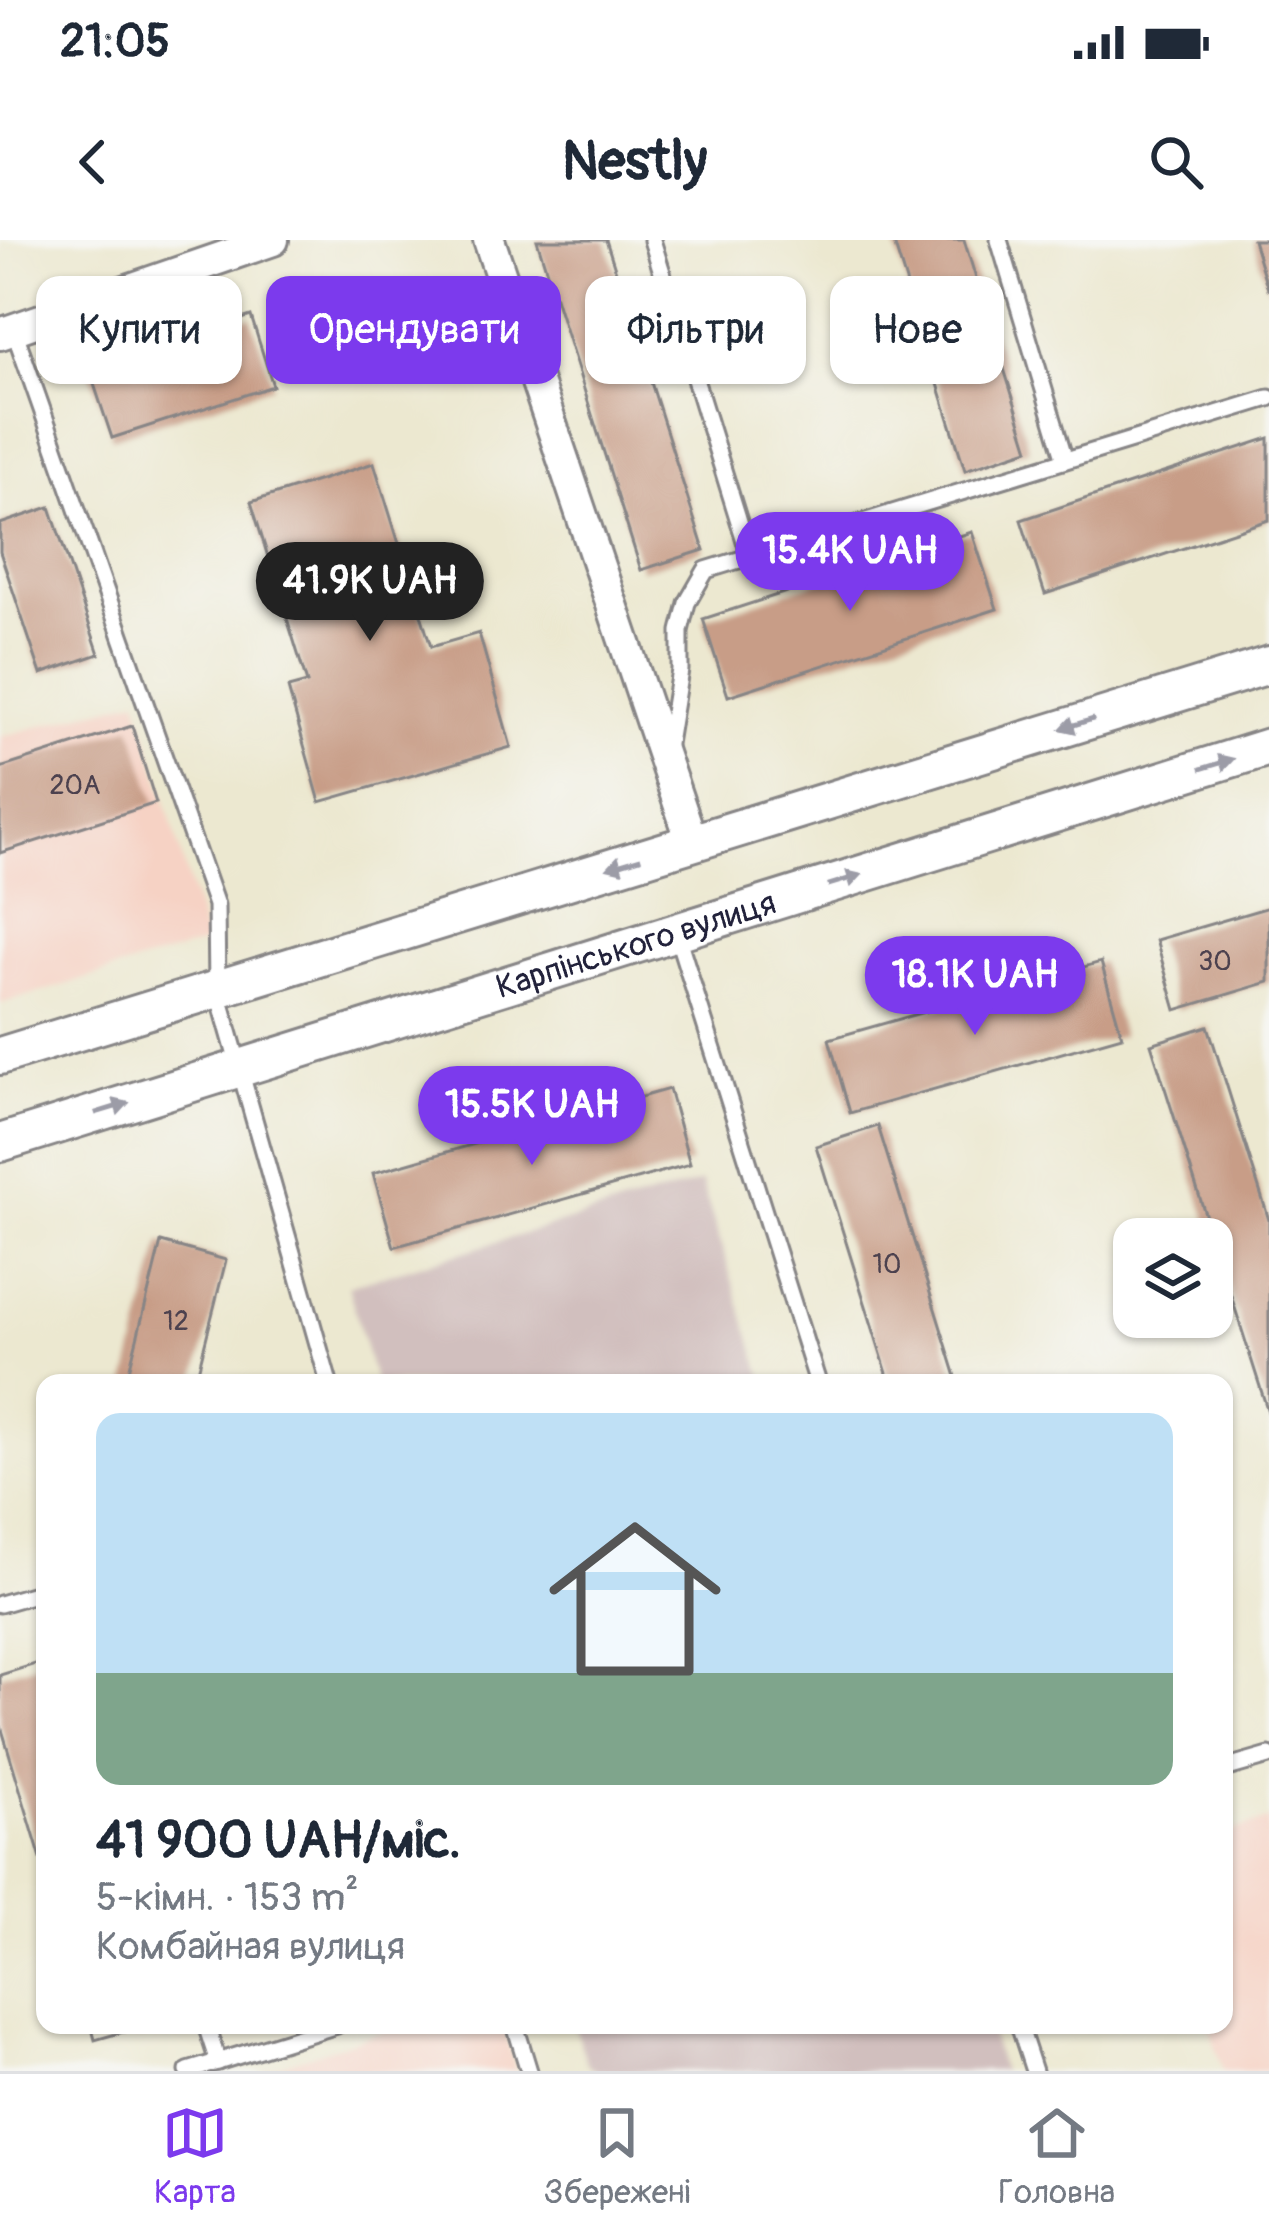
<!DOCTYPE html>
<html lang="uk">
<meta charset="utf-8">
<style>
:root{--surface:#fff;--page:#f6f6f7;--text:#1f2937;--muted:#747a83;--line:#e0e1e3;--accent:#7c3aed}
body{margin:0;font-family:Pangolin,sans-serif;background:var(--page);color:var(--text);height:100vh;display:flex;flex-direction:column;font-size:45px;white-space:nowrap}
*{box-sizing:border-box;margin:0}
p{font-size:39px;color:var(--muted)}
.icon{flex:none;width:66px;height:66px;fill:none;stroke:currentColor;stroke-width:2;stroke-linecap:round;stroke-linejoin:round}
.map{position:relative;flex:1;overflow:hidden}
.drawer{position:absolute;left:36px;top:1134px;width:1197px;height:660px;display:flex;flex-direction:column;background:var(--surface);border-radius:24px;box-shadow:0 3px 9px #0004}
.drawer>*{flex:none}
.guide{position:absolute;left:36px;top:36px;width:1197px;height:108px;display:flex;gap:24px}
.controls{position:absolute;left:1113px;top:978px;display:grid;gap:24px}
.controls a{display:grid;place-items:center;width:120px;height:120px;border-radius:24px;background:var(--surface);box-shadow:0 3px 9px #0004;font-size:60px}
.price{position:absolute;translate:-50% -102px;padding:0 27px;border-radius:42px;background:var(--accent);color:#fff;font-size:39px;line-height:78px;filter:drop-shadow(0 3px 6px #0008)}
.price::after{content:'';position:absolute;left:50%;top:72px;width:36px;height:27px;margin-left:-18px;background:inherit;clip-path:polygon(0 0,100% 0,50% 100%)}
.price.current{background:#222;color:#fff}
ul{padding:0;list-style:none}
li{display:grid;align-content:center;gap:24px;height:636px;padding:0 60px}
li span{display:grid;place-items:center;height:372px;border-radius:24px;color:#555}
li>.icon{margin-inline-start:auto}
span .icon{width:216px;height:216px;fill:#fffc;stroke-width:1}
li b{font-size:51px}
.chip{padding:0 42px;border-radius:24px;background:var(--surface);box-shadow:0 3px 9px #0004;font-size:42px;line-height:108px}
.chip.current{background:var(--accent);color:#fff}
.status{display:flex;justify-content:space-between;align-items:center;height:84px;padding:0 60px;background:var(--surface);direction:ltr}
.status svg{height:33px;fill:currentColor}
header{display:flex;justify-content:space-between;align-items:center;height:156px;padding:0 60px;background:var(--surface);font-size:54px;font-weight:700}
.menu{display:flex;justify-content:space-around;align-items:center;height:168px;border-top:3px solid var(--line);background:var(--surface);font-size:33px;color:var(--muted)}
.menu a{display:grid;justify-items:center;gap:6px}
.menu .current{color:var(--accent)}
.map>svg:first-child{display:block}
</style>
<div class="status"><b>21:05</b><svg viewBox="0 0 49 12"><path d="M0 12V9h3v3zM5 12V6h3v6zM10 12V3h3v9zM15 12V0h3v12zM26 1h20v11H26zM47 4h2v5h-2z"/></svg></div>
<header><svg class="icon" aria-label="back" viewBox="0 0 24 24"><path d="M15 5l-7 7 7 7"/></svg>Nestly<svg class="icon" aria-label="search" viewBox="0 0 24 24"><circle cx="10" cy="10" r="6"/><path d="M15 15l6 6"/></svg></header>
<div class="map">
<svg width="1269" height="1831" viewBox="0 0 1269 1831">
<rect width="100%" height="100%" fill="#f6f6f2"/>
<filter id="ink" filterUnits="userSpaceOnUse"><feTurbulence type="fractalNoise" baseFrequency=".00833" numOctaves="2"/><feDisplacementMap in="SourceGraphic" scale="24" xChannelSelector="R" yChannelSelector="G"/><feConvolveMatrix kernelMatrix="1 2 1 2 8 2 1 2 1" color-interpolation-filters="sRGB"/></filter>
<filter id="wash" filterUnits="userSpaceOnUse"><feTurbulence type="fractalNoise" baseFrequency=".004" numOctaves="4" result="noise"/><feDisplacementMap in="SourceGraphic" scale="48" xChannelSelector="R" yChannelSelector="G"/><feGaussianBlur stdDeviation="2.7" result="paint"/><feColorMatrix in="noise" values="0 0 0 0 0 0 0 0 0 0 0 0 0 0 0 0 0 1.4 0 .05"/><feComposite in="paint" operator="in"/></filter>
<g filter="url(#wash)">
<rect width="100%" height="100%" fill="#ece8d0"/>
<g fill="#f6d2c4">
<path d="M137 459 206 703 0 764V497Z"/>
<path d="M1269 1580V1831H1223L1209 1785H1224V1594Z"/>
<path d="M403 1785H503L516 1831H262Z"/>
</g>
<g fill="#d1bfbe">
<path d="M701 942 765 1143H375L348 1046Z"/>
<path d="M574 1785H988L1002 1831H598L588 1826Z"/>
</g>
<g id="blocks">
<g fill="#c89d87">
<path d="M537 0H606L704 310 641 330Z"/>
<path d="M893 0H964L1029 209 965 230Z"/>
<path d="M1253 0H1269V49H1268Z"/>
<path d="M251 76 273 146 112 198 89 129Z"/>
<path d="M1269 198V280L1045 354 1021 280Z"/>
<path d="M374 223 431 407 479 393 511 507 320 562 288 448 307 443 251 262Z"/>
<path d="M50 267 99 414 41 434 0 312V284Z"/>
<path d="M972 292 997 369 728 456 703 379Z"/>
<path d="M132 486 156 563 0 613V528Z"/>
<path d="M1269 667V742L1176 770 1156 700Z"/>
<path d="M1101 722 1122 796 850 873 829 799Z"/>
<path d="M1208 786 1269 980V1175L1151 804Z"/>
<path d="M669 849 690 924 394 1007 373 933Z"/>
<path d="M878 886 958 1143H890L816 906Z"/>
<path d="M161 1002 226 1020 195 1143H126Z"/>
<path d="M45 1421V1629H44L0 1483V1435Z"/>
<path d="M91 1785H144V1786L95 1800Z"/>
</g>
</g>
</g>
<g filter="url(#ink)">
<use href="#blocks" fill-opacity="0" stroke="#878586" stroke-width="3"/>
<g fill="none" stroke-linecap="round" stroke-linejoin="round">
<defs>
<g id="service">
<path d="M652 0 750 317"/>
<path d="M999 0 1065 220"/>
<path d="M14 90 216 665 217 749 329 1143"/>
<path d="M667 510 680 430V391L687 363 706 330 1269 158"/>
<path d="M676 692 818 1143"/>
<path d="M0 1364 45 1351"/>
<path d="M1224 1529 1269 1516"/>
<path d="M206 1785 218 1822"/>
<path d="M515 1785 529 1831"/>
<path d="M1019 1785 1034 1831"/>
<path d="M188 1831 337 1785"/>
</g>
<g id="minor">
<path d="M489 0 692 602"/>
<path d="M0 94 273 0"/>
</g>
<g id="tertiary">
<path d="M0 816 1269 425"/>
<path id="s1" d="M0 903 1269 507"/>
</g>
</defs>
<use href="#service" stroke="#878586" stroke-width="21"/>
<use href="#minor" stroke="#878586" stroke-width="36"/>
<use href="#tertiary" stroke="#878586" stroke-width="42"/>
<use href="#service" stroke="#fff" stroke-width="15"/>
<use href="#minor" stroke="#fff" stroke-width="30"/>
<use href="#tertiary" stroke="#fff" stroke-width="36"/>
</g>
<defs><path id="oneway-solid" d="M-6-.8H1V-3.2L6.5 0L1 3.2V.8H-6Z" transform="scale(3)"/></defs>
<g fill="#9c9ca7">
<use href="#oneway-solid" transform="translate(1077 484) rotate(163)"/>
<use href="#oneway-solid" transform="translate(1217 524) rotate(-17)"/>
<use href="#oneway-solid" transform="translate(624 623) rotate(163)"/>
<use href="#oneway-solid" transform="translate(845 640) rotate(-17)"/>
<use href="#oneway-solid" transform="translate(112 868) rotate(-17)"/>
</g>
</g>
<g text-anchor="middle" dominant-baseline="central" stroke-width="10" stroke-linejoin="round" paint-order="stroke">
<g font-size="27" fill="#4c414e">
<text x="75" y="545">20А</text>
<text x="1215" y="721">30</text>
<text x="887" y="1024">10</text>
<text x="176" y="1081">12</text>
</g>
<g font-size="33" fill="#22223b" stroke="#f6f6f2">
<text stroke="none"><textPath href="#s1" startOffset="666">Карпінського вулиця</textPath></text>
</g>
</g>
</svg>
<div class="controls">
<a><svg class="icon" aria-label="layers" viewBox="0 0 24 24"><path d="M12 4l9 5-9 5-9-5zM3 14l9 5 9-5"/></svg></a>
</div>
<b class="price" style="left:850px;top:374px">15.4K UAH</b>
<b class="price current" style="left:370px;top:404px">41.9K UAH</b>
<b class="price" style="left:975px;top:798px">18.1K UAH</b>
<b class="price" style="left:532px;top:928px">15.5K UAH</b>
<div class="guide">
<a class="chip">Купити</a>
<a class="chip current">Орендувати</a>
<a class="chip">Фільтри</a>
<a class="chip">Нове</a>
</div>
<section class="drawer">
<ul>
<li><span style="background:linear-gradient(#bfe0f5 70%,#7fa58c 0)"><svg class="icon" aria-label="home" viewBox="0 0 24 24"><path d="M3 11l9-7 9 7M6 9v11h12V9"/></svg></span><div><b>41 900 UAH/міс.</b><p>5-кімн. · 153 m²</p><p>Комбайная вулиця</p></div></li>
</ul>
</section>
</div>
<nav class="menu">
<a class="current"><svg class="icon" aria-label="map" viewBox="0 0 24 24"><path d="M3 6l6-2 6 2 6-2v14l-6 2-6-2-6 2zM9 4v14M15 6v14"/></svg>Карта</a>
<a><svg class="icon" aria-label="saved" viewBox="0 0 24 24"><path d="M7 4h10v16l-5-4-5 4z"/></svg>Збережені</a>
<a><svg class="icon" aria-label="home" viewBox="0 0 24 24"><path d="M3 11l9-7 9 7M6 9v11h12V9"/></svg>Головна</a>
</nav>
